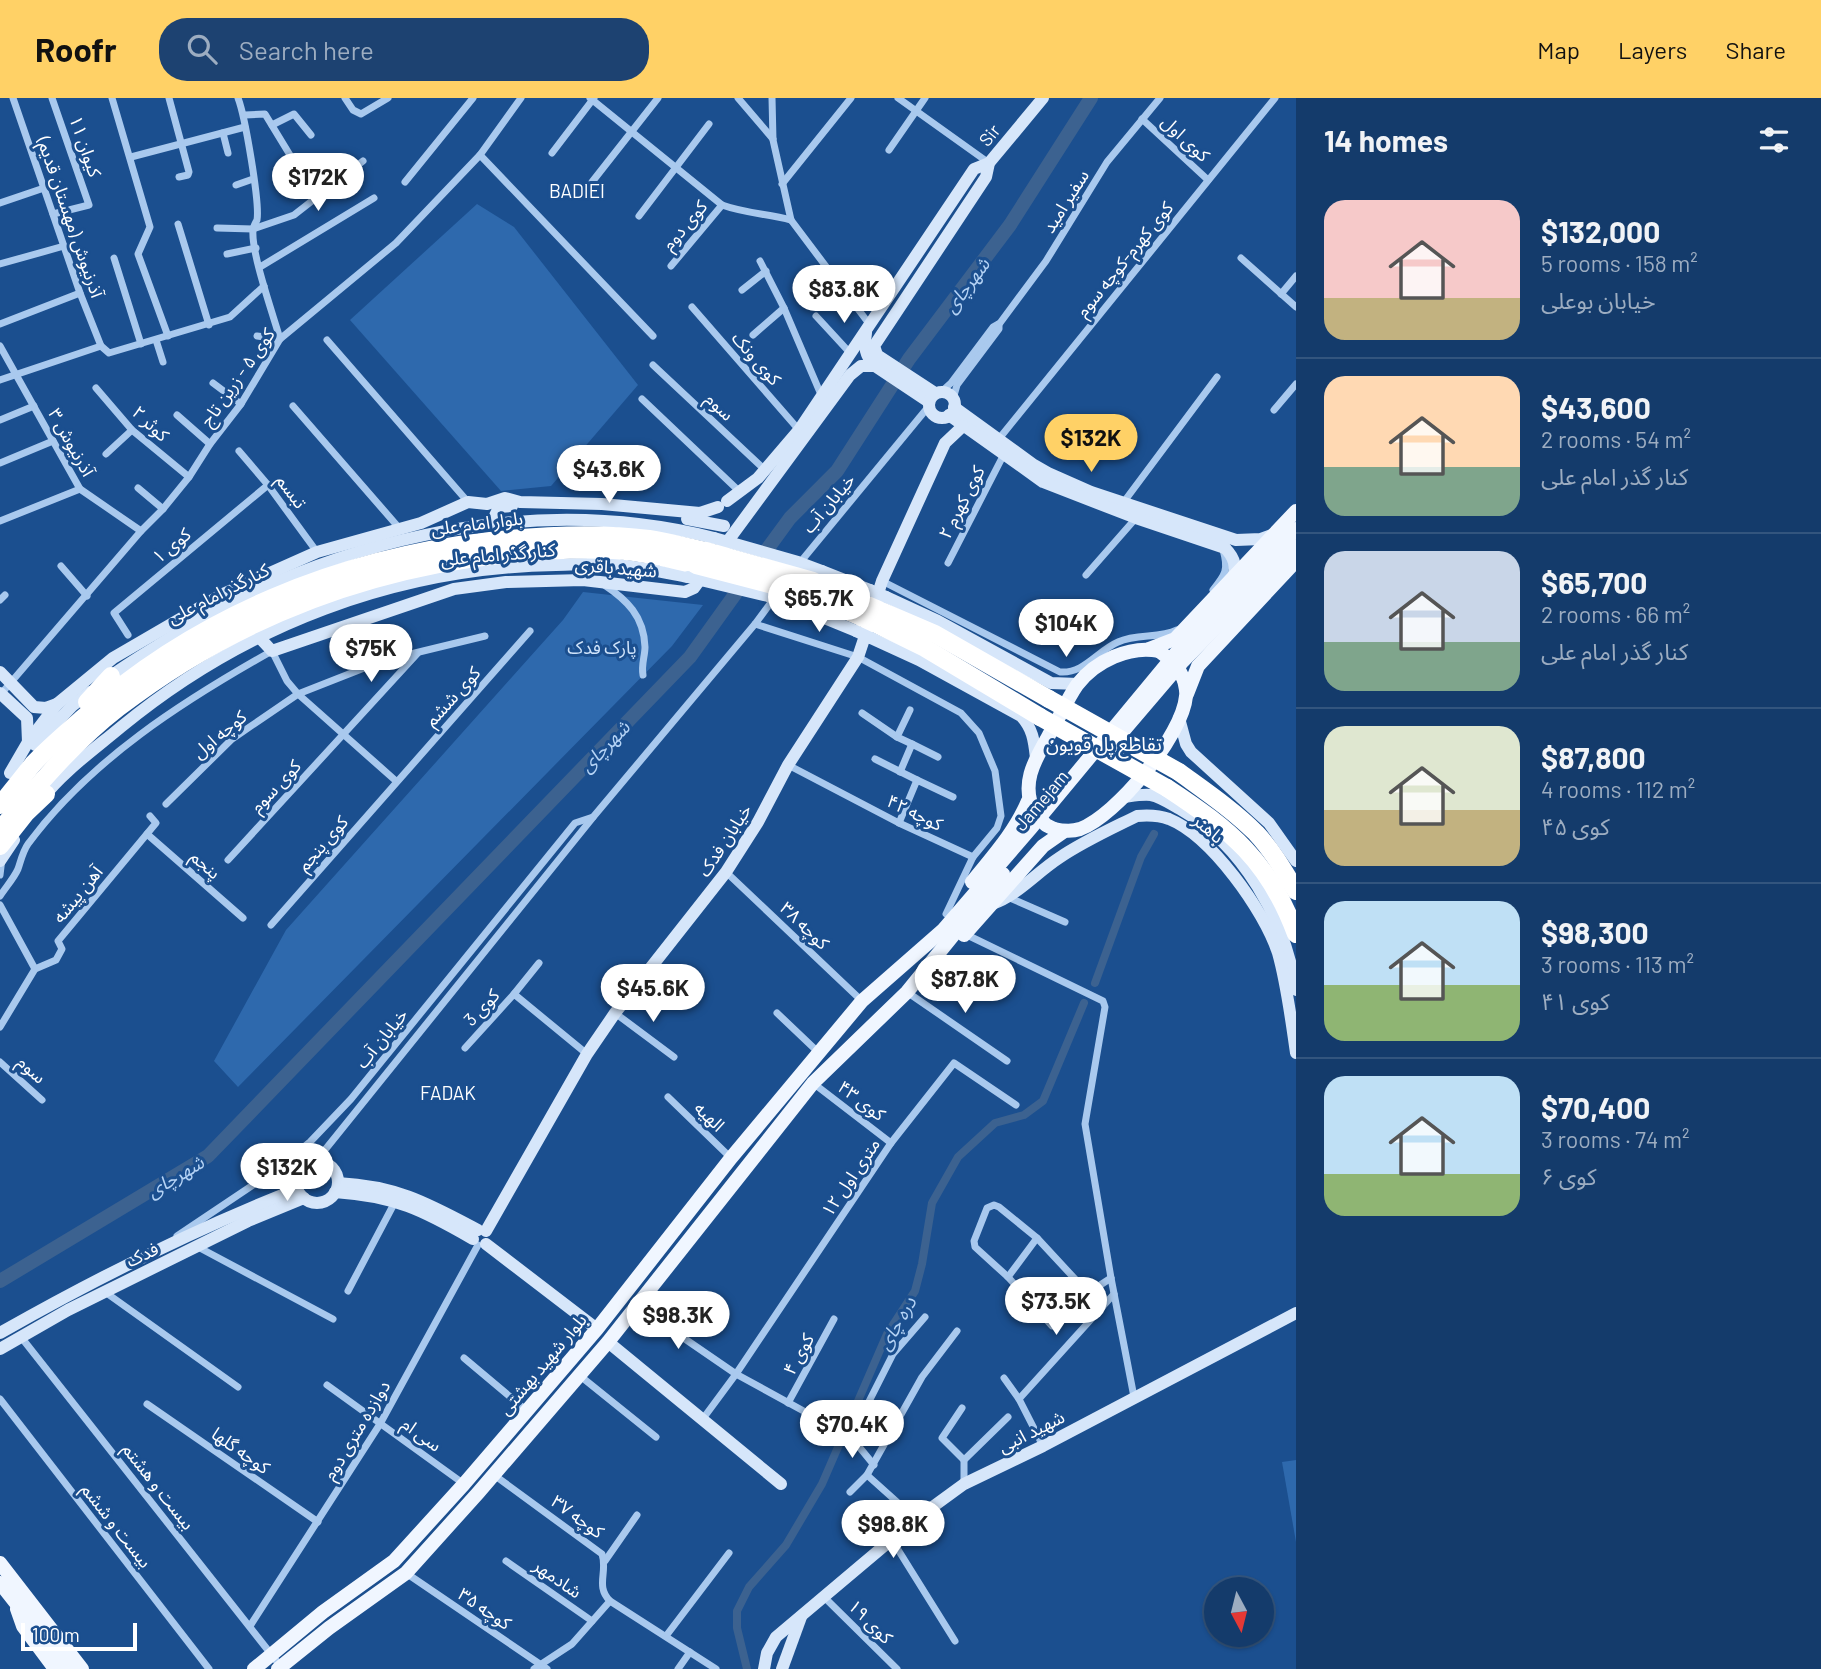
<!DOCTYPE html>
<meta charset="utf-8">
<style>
:root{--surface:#143b6b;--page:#1d4271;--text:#f1f3f6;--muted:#9dadc1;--line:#33557e;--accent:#ffd166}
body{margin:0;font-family:Barlow,"Noto Sans Arabic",sans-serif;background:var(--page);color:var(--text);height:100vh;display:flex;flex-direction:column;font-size:26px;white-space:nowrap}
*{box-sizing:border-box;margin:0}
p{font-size:23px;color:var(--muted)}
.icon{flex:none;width:38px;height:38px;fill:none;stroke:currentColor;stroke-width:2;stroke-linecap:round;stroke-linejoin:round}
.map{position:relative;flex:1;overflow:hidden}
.panel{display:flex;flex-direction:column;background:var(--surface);width:525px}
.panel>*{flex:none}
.needle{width:46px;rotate:173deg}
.controls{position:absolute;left:1204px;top:1479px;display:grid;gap:14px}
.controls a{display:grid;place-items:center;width:70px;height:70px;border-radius:50%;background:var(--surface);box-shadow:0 2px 5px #0004,0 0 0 2px var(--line);font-size:35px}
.scale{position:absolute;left:21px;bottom:18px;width:116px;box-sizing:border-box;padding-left:7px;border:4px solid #fff;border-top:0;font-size:19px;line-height:24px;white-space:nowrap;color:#fff;-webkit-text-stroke:5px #1b4f8f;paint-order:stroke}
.price{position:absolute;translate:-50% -60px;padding:0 16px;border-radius:24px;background:#fff;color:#222;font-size:23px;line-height:46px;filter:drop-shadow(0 2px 4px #0008)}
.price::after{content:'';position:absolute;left:50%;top:42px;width:21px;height:16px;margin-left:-10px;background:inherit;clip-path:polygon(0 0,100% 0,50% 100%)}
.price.selected{background:var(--accent);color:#111}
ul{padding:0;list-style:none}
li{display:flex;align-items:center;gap:21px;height:175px;padding:0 28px}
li+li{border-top:2px solid var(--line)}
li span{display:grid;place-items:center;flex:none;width:196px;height:140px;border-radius:21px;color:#555}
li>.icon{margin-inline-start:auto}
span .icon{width:84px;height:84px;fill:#fffc;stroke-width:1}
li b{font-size:30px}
h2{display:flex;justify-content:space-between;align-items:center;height:84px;padding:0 28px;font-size:30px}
header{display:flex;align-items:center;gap:42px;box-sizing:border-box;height:98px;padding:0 35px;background:var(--accent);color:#111}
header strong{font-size:33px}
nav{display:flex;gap:38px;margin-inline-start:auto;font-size:24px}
.search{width:490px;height:63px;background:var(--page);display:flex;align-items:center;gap:18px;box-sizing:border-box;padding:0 24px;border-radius:28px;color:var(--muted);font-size:26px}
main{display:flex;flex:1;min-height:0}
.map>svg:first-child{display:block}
</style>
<header>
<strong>Roofr</strong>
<div class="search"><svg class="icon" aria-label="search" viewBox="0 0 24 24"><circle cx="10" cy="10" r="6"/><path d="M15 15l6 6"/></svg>Search here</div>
<nav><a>Map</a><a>Layers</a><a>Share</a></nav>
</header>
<main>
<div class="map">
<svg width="1296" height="1571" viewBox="0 0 1296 1571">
<rect width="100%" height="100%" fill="#1b4f8f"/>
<g fill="#2e69ad">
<path d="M477 106 514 129 638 287 551 388 501 393 350 222Z"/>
<path d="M583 494 703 507 672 548 238 989 214 963 286 832 563 522Z"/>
<path d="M1296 1362V1444L1282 1364Z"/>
</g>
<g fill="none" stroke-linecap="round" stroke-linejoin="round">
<g stroke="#3c6290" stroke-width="8">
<path d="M1095 885 1141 759 1154 736"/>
<path d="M747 1571 737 1530V1513L749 1489 786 1447 822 1386 887 1236 915 1193 922 1166 932 1105 958 1059 995 1025 1024 1017 1043 1003 1084 905"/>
</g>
<g stroke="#3c6290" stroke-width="14">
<path d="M758 464 790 420 837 373 909 261 1010 127 1091 0"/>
<path d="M0 1183 208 1058 690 559 746 481"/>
</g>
<g stroke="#a9c9ee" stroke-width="7">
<path d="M13 0 80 195 101 248 109 255 230 219 264 188"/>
<path d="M52 0 89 107 53 116"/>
<path d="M112 0 150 129 138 156 168 238"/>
<path d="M169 0 189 74 188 77 179 79"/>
<path d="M238 0C245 18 260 105 257 122 256 124 253 129 253 132 251 155 273 216 280 241L257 238"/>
<path d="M345 0 353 12 361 16 388 0"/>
<path d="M590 0 722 107C744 115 768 116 791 122"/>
<path d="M738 0 773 41"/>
<path d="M772 0 773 42 791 122 870 227"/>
<path d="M898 0 989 65"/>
<path d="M245 17 265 16 293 62 322 93"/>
<path d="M1142 21 1208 82"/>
<path d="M272 27 294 16 311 37"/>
<path d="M223 35 228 55"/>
<path d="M889 52 925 0"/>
<path d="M552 55 594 0"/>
<path d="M480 57 653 238"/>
<path d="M131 59 245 29"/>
<path d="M405 84 473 0"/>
<path d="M592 84 658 0"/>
<path d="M782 86 851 0"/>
<path d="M236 87 253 81"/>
<path d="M0 105 44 90"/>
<path d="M639 118 709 26"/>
<path d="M178 126 209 227"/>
<path d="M217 130 253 131 294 117 363 63"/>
<path d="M227 156 256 150"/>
<path d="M114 160 141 246"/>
<path d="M1241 160 1296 209"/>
<path d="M760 163 784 210 822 299"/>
<path d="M0 166 64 148"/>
<path d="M671 168 722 107"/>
<path d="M260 169 374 100"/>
<path d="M742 192 766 173"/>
<path d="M1281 196 1296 178"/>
<path d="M692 209 799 332"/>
<path d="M816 218 851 256"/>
<path d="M0 226 80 195"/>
<path d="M753 237 784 210"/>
<path d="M156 242 163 264"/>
<path d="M327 242 468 404"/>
<path d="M0 248 80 391 141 433"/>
<path d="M653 267 765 372"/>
<path d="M0 282 101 248"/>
<path d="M213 285 241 306"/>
<path d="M96 290 132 332 189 379"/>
<path d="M941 294 951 285 993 229 1000 225 1046 163 1107 64 1160 0"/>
<path d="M642 301 740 394"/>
<path d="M953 301 957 287 999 231V226"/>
<path d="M293 308 400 431"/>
<path d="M1274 312 1296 286"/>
<path d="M177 317 210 346"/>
<path d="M0 322 34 308"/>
<path d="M998 342 1275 0"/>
<path d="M239 353 268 387 317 454"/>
<path d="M106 356 132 332"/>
<path d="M0 365 53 343"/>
<path d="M138 390 163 411"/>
<path d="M1123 405 1217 279"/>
<path d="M0 423 80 391"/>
<path d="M948 465 1003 358"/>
<path d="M798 467 929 308"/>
<path d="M61 468 87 498"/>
<path d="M1086 477 1136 420"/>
<path d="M882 483 1060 574C1084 576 1097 553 1118 544 1137 535 1159 541 1177 532"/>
<path d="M603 486C627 502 644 518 645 549 645 558 641 567 643 577"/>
<path d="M1213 492C1225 477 1229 472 1223 452"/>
<path d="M0 502 5 497"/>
<path d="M755 526 858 559 961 615 979 635 995 673 1001 718 997 730 973 759 946 816"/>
<path d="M128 537 114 515 268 387"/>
<path d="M0 597 141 433 163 411 189 379 210 346 241 306 280 241 396 145 480 57 521 0"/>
<path d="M910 612 897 639 912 646"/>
<path d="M862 615 897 639"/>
<path d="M875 661 917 682"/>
<path d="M788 667 899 725 973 759"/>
<path d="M900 674 912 646 938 659"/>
<path d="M166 706 232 641 298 596 382 563 485 538"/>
<path d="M899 725 917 682 953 699"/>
<path d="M147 736 243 820"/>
<path d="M228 762 417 556"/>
<path d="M726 774 862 903"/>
<path d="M0 777 2 760"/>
<path d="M0 798C6 789 14 780 18 771 21 762 23 753 28 746 90 662 183 603 272 553L287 583 298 596 396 683"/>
<path d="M1010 800 1065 824"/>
<path d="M0 807 35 871"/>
<path d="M271 827 530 533"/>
<path d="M965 836 1103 903 1105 909 1085 1026 1111 1180 1134 1299"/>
<path d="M907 894 1007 963"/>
<path d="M514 896 539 865"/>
<path d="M615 915 674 959"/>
<path d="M777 915 818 954"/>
<path d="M0 929 35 871 56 862 62 851 58 843 156 725 150 718"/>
<path d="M465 950 514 896 587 956"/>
<path d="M0 964 42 1002"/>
<path d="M813 985 891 1045"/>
<path d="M668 999 731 1060"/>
<path d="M316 1063 594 718 755 526 775 499"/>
<path d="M177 1138 277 1071 310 1044 351 1001 575 725 593 719"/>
<path d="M198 1149 333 1221"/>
<path d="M1008 1179 1037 1140"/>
<path d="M348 1193 396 1102"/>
<path d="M105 1194 238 1289"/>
<path d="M1088 1195 1037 1140 999 1109 994 1107 987 1110 974 1143 975 1149 1008 1179 1052 1228 1057 1227 1088 1195 1111 1180"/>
<path d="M637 1208 736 1276 851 1339 874 1367"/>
<path d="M21 1239 282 1570"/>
<path d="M464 1260 527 1313"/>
<path d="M579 1277 656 1339"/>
<path d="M1004 1280 1019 1301 1043 1348"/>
<path d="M327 1287 464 1386"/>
<path d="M0 1301 209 1571"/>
<path d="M1019 1301 1114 1196"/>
<path d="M788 1305 834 1221"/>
<path d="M147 1306 318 1424"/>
<path d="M962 1310 942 1340 964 1362"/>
<path d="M702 1322 736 1276 891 1045 954 965 1016 1007"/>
<path d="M851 1339 893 1256 925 1219"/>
<path d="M494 1377 602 1456C608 1474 595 1488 610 1503L716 1571"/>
<path d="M867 1377 916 1421"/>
<path d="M964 1386V1362L1008 1319"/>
<path d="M850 1394 867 1377 922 1279 957 1233"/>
<path d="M892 1442 955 1543"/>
<path d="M506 1463 592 1523"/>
<path d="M605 1463 637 1417"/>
<path d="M406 1475 547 1571"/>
<path d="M823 1498 897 1571"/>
<path d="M250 1528 380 1326 478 1147"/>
<path d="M666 1538 729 1455"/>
<path d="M534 1571 572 1546 610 1503"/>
<path d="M678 1571 690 1554"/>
</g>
<g stroke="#d6e6fa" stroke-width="12">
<path d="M866 235C864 249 865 258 875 268L929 304"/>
<circle cx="942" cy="307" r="13"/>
<path d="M935 295 877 257 874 248 986 79 989 65 1043 0"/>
<path d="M954 309 1034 367 1048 375 1091 394 1236 442 1261 441 1272 437"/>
<path d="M949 317 1043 384 1136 420 1225 450"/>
<path d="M727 403 758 380 799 332 974 71 989 65"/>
<path d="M687 421 724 428"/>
<path d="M493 422 499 409 512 408"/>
<path d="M1225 450C1234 459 1238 469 1232 481"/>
<path d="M722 451 850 277 861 268H875"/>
<path d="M822 473 870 492"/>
<path d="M886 499 938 523 1051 585 1078 586"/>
<path d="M875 505 882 483 945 345 963 328"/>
<path d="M795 508 856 533"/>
<path d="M259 539 272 553 454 491 506 484 583 482 685 494 694 490 705 475"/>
<path d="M871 540 919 562 1021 618C1033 631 1034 643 1036 660"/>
<path d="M0 574 34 609 46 610 57 606"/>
<path d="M104 583C121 570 139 559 157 548 318 444 525 392 714 440"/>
<path d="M0 595 27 620 28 644"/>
<path d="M1179 620 1186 646 1191 654 1269 725 1296 763"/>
<path d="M35 647 72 608 90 594"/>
<path d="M10 675 28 644 57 606 113 560 223 496 317 454 421 425 468 404 487 406 505 400 520 404 602 406 700 415 718 409"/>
<path d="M1124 699C1132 698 1142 696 1151 697 1161 699 1171 706 1180 711 1243 747 1285 821 1296 892"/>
<path d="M42 701C61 675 96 650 121 629 245 527 395 470 556 467 573 467 592 465 609 466 635 468 662 474 688 479"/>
<path d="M0 763 14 742"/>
<path d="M992 806C1018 797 1036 775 1059 760 1084 743 1111 731 1137 718 1148 717 1158 717 1169 721 1211 738 1264 812 1278 855 1287 887 1291 921 1296 955"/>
<circle cx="317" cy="1084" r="21"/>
<path d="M338 1085C397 1088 427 1105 478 1132"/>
<path d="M335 1094C395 1098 423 1112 473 1141"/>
<path d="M486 1133 587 956 615 915 726 774 758 724 788 667 858 559 868 529"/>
<path d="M486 1146 597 1231"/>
<path d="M0 1235C95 1181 195 1131 297 1091"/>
<path d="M608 1244 781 1386"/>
<path d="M0 1251 68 1212 248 1123 304 1100"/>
<path d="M764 1571 767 1555 776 1539 916 1421 964 1386 1043 1348 1296 1215"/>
<path d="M782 1571 801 1519"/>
</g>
<g stroke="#f0f6ff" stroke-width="14">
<path d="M1149 551 1175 541 1296 413"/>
<path d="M1187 596 1198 568 1296 463"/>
<path d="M1113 645 1183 563 1296 448"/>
<path d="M1035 715C1018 684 1038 657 1053 630 1061 616 1068 600 1077 587 1095 563 1130 547 1159 553"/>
<path d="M1054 731C1063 733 1071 734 1080 731 1116 718 1183 637 1186 598 1187 593 1185 587 1184 582"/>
<path d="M972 784C993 758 1015 734 1028 703"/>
<path d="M964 837 1043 748 1063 734"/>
<path d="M0 1465 82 1571"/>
<path d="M0 1485 68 1571"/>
<path d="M17 1511 23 1528 55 1571"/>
<path d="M254 1571 323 1514 394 1463 464 1386 597 1231 731 1060 862 903 943 832 1031 730 1176 555 1296 431"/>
<path d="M278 1571 329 1530 406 1475 478 1395 608 1244 813 985 907 894 1003 776"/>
</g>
<g stroke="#fff" stroke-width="18">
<path d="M813 483 865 506"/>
<path d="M804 495 861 519"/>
<path d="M879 512 935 536 1049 601"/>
<path d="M874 525 925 550 1040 619"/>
<path d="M87 604 111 578"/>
<path d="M1179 674C1205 693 1233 712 1256 735 1272 752 1284 773 1296 793"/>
<path d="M1167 690C1231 732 1269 763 1296 836"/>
<path d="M0 707C11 694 22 680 33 666 49 649 67 634 84 619 197 518 340 460 490 443 543 437 596 434 649 441 668 444 687 449 706 453"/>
<path d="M0 732C36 689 73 645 118 610 233 522 363 471 507 456 548 452 592 449 634 454 655 457 676 462 696 467"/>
<path d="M0 748 26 715 46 696"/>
</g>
<g stroke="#d6e6fa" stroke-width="12">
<path d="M714 440 798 464 822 473"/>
<path d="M688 479 768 498 795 508"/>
<path d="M870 492 886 499"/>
<path d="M856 533 871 540"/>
</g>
<g stroke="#f0f6ff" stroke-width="14">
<path d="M1159 553 1176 566 1184 582"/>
<path d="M1035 715 1046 727 1054 731"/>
</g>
<g stroke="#fff" stroke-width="18">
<path d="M706 453 813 483"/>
<path d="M696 467 804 495"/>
<path d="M865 506 879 512"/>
<path d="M861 519 874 525"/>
<path d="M1049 601 1179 674"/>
<path d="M1040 619 1167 690"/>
</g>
</g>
<g text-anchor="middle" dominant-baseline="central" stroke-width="6" stroke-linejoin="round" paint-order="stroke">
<g font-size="18" fill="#fff" stroke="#1b4f8f">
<text transform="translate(989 37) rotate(-51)">Sir</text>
<text transform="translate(1186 40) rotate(43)">کوی اول</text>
<text transform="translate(86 48) rotate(71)">کیوان ۱۱</text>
<text transform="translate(1065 103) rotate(-58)">سفیر امید</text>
<text transform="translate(71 119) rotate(71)">آذرنیوش (مهستان قدیم)</text>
<text transform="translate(684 127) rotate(-50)">کوی دوم</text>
<text transform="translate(1124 161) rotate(-51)">کوی کهرم-کوچه سوم</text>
<text transform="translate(757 260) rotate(49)">کوی ونک</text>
<text transform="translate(237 279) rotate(-55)">کوی ۵ - زرین تاج</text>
<text transform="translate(720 308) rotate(43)">سوم</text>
<text transform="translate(151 325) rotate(43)">کوثر ۲</text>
<text transform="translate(72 344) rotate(61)">آذرنیوش ۳</text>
<text transform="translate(292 393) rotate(53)">تبسم</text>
<text transform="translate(961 404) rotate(-63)">کوی کهرم ۲</text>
<text transform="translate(828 405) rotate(-50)">خیابان آب</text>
<text transform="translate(477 425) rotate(-7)">بلوار امام علی</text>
<text transform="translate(171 447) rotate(-40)">کوی ۱</text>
<text transform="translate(498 456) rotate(-5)">کنار گذر امام علی</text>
<text transform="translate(616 469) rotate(5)">شهید باقری</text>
<text transform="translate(218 495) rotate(-27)">کنارگذر امام علی</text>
<text transform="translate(452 598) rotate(-48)">کوی ششم</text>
<text transform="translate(219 636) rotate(-40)">کوچه اول</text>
<text transform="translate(275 688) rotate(-47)">کوی سوم</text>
<text transform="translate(1041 702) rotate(-50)">Jamejam</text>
<text transform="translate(915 714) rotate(26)">کوچه ۴۲</text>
<text transform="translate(1209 730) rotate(41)">باهنر</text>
<text transform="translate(724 742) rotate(-57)">خیابان فدک</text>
<text transform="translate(322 745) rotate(-49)">کوی پنجم</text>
<text transform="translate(206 766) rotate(41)">پنجم</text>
<text transform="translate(77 796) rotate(-51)">آهن پیشه</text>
<text transform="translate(805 827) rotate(44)">کوچه ۳۸</text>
<text transform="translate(481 909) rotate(-47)">کوی 3</text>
<text transform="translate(381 940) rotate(-51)">خیابان آب</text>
<text transform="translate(32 971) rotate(42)">سوم</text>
<text transform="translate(862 1002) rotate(37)">کوی ۴۳</text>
<text transform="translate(710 1018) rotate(44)">الهیه</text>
<text transform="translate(850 1079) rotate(-56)">۱۲ متری اول</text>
<text transform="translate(142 1156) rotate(-26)">فدک</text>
<text transform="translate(798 1256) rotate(-61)">کوی ۴</text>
<text transform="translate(542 1266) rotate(-50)">بلوار شهید بهشتی</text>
<text transform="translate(356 1332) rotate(-59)">دوازده متری دوم</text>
<text transform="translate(1031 1333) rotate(-27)">شهید انبی</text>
<text transform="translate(422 1336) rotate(36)">سی ام</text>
<text transform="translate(241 1352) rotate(35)">کوچه گلها</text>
<text transform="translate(159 1388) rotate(52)">بیست و هشتم</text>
<text transform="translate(578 1418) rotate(36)">کوچه ۳۷</text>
<text transform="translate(117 1427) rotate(52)">بیست و ششم</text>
<text transform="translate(558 1480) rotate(35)">شادمهر</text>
<text transform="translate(485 1510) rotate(34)">کوچه ۳۵</text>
<text transform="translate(871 1523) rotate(45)">کوی ۱۹</text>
</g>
<g font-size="18" fill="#cfe3fa" stroke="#1b4f8f">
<text x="602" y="549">پارک فدک</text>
</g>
<g font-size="19" fill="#fff" stroke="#1b4f8f">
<text x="577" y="92">BADIEI</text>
<text x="1104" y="645">تقاطع پل قویون</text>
<text x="448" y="994">FADAK</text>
</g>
<g font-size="19" font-style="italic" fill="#b5d3f5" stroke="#1b4f8f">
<text transform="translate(966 187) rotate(-53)">شهرچای</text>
<text transform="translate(604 648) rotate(-46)">شهرچای</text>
<text transform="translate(175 1078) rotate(-31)">شهرچای</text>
<text transform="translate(896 1225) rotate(-60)">دره چای</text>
</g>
</g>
</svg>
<div class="controls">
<a><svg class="needle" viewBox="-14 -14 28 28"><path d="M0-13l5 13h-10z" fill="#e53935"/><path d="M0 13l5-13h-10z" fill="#9dadc1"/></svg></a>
</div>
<div class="scale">100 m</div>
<b class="price" style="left:318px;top:115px">$172K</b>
<b class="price" style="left:844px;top:227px">$83.8K</b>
<b class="price selected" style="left:1091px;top:376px">$132K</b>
<b class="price" style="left:609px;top:407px">$43.6K</b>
<b class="price" style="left:819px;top:536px">$65.7K</b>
<b class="price" style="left:1066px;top:561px">$104K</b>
<b class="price" style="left:371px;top:586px">$75K</b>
<b class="price" style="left:965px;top:917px">$87.8K</b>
<b class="price" style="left:653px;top:926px">$45.6K</b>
<b class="price" style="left:287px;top:1105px">$132K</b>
<b class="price" style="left:1056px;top:1239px">$73.5K</b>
<b class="price" style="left:678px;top:1253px">$98.3K</b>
<b class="price" style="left:852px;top:1362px">$70.4K</b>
<b class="price" style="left:893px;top:1462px">$98.8K</b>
</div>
<section class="panel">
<h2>14 homes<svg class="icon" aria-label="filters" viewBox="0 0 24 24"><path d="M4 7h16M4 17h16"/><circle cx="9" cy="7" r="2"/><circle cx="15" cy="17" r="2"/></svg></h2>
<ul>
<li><span style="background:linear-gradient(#f6c9c9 70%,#c2b280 0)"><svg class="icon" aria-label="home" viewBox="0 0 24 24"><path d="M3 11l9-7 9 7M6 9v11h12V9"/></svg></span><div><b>$132,000</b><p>5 rooms · 158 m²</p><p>خیابان بوعلی</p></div></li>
<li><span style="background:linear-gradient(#ffd9b3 65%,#7fa58c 0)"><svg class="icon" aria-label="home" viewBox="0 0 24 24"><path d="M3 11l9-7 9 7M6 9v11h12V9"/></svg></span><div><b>$43,600</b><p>2 rooms · 54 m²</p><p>کنار گذر امام علی</p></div></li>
<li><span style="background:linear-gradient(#c9d6e8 65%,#7fa58c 0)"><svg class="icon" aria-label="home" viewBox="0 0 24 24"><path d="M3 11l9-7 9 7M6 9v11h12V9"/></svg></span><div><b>$65,700</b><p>2 rooms · 66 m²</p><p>کنار گذر امام علی</p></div></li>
<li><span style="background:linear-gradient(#dfe7d0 60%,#c2b280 0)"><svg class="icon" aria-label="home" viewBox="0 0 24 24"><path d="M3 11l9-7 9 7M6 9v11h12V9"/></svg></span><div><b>$87,800</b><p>4 rooms · 112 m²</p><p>کوی ۴۵</p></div></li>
<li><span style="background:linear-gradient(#bfe0f5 60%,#8fb573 0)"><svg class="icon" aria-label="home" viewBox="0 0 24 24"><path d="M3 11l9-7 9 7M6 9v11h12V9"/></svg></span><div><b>$98,300</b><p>3 rooms · 113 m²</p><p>کوی ۴۱</p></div></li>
<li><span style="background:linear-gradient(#bfe0f5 70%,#8fb573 0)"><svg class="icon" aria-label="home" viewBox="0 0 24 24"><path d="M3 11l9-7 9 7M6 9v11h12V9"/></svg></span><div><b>$70,400</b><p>3 rooms · 74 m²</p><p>کوی ۶</p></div></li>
</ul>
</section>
</main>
